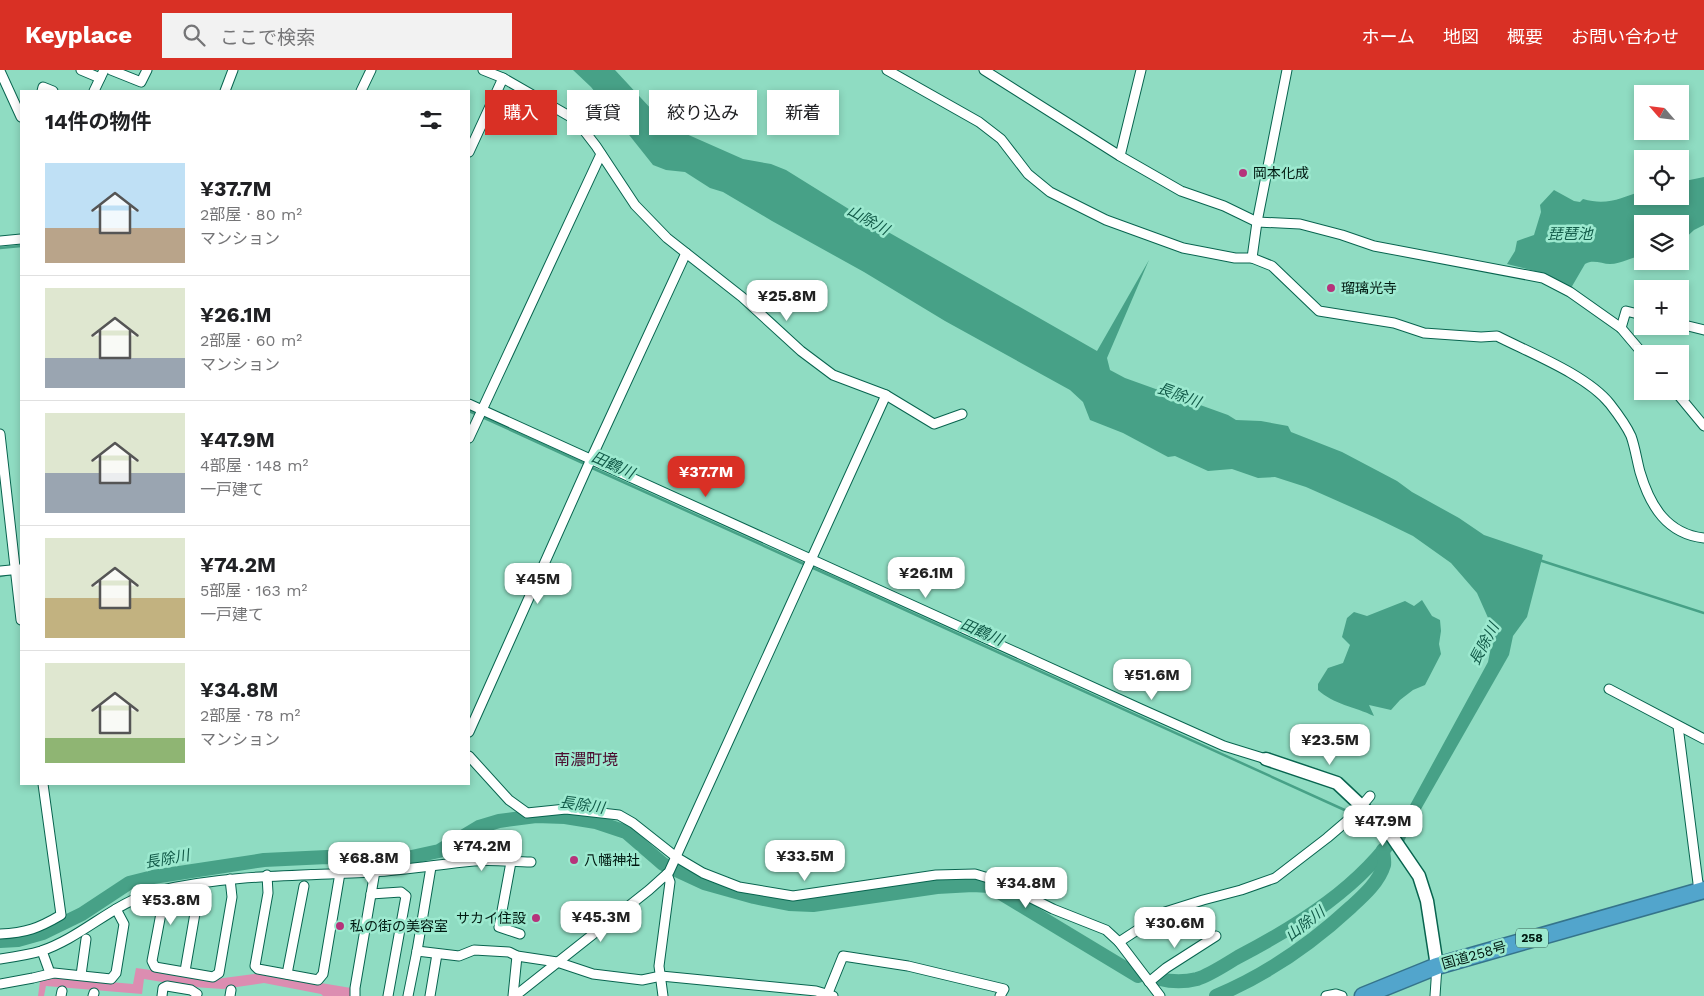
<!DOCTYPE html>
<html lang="ja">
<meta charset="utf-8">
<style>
:root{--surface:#fff;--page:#f2f2f2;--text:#202124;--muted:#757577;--line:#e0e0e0;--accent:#d93025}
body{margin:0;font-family:"Work Sans","Noto Sans JP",sans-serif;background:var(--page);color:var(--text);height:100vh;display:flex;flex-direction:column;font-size:19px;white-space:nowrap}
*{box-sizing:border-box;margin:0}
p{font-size:16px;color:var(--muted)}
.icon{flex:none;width:28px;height:28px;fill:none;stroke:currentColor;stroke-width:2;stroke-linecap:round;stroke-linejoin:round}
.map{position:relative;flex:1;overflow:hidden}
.drawer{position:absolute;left:20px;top:20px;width:450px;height:695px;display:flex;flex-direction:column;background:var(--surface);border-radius:0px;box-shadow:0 2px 8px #0003}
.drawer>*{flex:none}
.top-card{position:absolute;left:485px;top:20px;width:475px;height:45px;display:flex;gap:10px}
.needle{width:32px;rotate:298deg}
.buttons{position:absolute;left:1634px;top:15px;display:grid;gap:10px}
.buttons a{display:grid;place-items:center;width:55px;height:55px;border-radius:0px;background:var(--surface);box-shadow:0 2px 8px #0003;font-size:25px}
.price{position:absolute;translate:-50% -42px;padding:0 11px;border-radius:10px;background:#fff;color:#222;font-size:16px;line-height:32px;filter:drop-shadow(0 1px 2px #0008)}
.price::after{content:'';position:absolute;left:50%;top:30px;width:15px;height:11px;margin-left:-8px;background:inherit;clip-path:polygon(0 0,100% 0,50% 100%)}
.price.active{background:var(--accent);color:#fff}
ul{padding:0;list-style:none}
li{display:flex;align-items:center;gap:15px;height:125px;padding:0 25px}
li+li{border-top:1px solid var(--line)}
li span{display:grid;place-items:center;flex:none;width:140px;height:100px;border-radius:0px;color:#555}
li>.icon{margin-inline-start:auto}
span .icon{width:60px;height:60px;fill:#fffc;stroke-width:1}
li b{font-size:21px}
h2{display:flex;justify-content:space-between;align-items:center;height:60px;padding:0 25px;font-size:21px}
.tag{padding:0 18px;border-radius:0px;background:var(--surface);box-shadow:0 2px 8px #0003;font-size:18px;line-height:45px}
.tag.active{background:var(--accent);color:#fff}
header{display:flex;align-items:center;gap:30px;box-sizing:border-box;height:70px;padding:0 25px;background:var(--accent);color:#fff}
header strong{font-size:24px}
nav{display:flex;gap:28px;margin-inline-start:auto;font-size:18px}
.search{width:350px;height:45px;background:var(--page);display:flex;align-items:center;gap:12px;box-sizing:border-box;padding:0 18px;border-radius:0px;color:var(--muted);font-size:19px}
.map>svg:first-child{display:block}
</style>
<header>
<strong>Keyplace</strong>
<div class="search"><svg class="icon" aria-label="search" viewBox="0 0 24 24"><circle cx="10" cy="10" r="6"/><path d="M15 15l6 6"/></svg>ここで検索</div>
<nav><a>ホーム</a><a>地図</a><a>概要</a><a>お問い合わせ</a></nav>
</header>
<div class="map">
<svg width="1704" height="926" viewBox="0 0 1704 926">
<rect width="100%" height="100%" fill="#8fdcc2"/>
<path fill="#dc8db1" d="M136 898 216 909 261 903 351 918 352 926H323L321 924 264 913 223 919 193 917 144 909 142 924 46 916 44 926H38L40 911 53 907 133 914Z"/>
<g fill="#47a187">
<path d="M573 0H615L666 55 743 89 771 94 786 100 860 146 1097 281 1149 190 1107 288 1110 300 1125 308 1228 345 1236 350 1261 351 1288 356 1291 362 1342 382 1397 411 1412 422 1459 448 1484 465 1543 485 1527 547 1513 566 1509 585 1408 762 1404 772 1391 757 1409 737 1488 592 1493 567 1489 550 1477 523 1451 493 1413 466 1376 448 1306 417 1275 407 1258 408 1232 399 1208 401 1175 386 1168 387 1123 363 1090 350 1083 332 1070 320 945 251 864 202 772 151 723 122 710 118 685 102 666 100 653 95 591 17Z"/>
<path d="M1704 107V155L1694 160 1680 173V154H1642V186C1634 186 1621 194 1610 194 1602 194 1593 189 1585 194L1571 218 1546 204 1507 194 1515 181 1517 171 1534 165 1541 142 1540 135 1554 120 1574 131 1580 132 1583 129C1607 136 1621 128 1642 121V126H1680V112Z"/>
<path d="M1422 530 1432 546 1440 550 1441 561 1439 574 1441 584 1425 615 1413 620 1400 630 1391 640 1369 635 1374 646C1355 637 1333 634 1318 620V614L1328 598 1343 593 1350 575 1342 567 1347 548 1354 542 1367 546 1405 531 1414 536Z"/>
</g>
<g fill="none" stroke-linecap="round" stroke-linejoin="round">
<g stroke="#47a187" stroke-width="2.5">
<path d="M0 178 21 176"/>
<path d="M469 341 585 394"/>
<path d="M590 397 806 495"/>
<path d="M1539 490 1704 543"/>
<path d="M811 497 1349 742"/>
<path d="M0 506 11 504"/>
</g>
<g stroke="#47a187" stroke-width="14">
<path d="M0 871 18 870 43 863 82 844 129 813 153 807 264 790 327 787 407 788 439 781 479 757 499 751 536 746 565 747 596 752 626 762 663 794 704 813 754 827 789 834 813 835 937 817 973 815 989 816 1138 906"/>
<path d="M1160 909C1172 912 1185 912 1197 909 1210 905 1226 894 1238 887 1299 855 1361 817 1400 758"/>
<path d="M1216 926C1266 905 1311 874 1351 837 1363 826 1379 812 1384 795 1385 791 1383 784 1383 780"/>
</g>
<defs>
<g id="street">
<path d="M81 0 100 8"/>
<path d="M111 0 141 12 147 0"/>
<path d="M483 0 503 8 576 50 596 76 635 135 667 168 742 227 801 281 833 305 886 325 934 354 962 344"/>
<path d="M887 0 979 52 1001 69 1028 104 1050 122 1106 150 1183 178 1235 188H1252L1272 196 1319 241 1394 253 1424 263 1481 267 1497 266C1530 283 1587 305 1610 334 1617 343 1626 355 1631 366 1635 377 1637 391 1640 402 1650 436 1667 464 1704 468"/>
<path d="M984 0 1120 86 1181 121 1224 136 1257 152 1300 154 1342 165 1374 176 1543 208 1570 222 1621 258 1643 284"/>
<path d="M0 1 21 47"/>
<path d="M42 21 43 17 53 21"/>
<path d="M94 21 104 0"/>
<path d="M225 21 233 0"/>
<path d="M361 21 371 0"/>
<path d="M469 82 503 8"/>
<path d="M1120 86 1141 0"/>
<path d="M0 171 21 169"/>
<path d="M1252 188 1257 152 1287 0"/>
<path d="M1680 254 1704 260"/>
<path d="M1621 258 1626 241 1642 245"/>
<path d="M1675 321 1704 356"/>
<path d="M469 334 1141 639 1224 676 1266 689"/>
<path d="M0 364 21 550"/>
<path d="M469 368 601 84"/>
<path d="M0 501 21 499"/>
<path d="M1609 619 1704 669"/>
<path d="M1678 656 1699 821"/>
<path d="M469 662 591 389 686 183"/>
<path d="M469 686 509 730 527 743 566 739 619 745 633 753 676 787 703 803 739 817 793 826 936 805 975 804 995 810 1053 839 1106 860 1119 872 1160 926"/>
<path d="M511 792 499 857 520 864"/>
<path d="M267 805 268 823 255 896 258 899 318 910 323 904 340 803"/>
<path d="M157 821 162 838 152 891 155 897 213 907 219 903 232 827 230 809"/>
<path d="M371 824 401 822 406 826 388 926"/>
<path d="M0 864C26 863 39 858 61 845L43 714"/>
<path d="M1119 872 1165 842 1203 830 1241 820 1275 808 1327 768 1354 745 1370 726"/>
<path d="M42 881 50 903"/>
<path d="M417 881 459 886 474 880 509 882 517 886 557 892 593 904 642 910 661 906 816 921 833 926"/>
<path d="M0 889C14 887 28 885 41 881 83 867 115 831 158 821 229 804 301 806 373 802 407 800 441 794 474 791 493 789 513 792 531 792"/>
<path d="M185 901 198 826"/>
<path d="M287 904 304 816"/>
<path d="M81 905 86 869"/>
<path d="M1149 912 1166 898 1216 866"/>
<path d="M0 914 33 908 54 903 111 909 116 903 124 854 116 839"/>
<path d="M828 923 843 886 908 896 1004 919 1000 926"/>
<path d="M61 926 62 921"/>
<path d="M93 926 94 923"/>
<path d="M162 926 163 918 167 916 191 920 197 924 196 926"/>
<path d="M230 926 231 920"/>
<path d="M355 926V918L375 801"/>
<path d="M408 926 417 881 431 797"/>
<path d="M430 926 437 884"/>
<path d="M513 926 517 886"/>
<path d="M515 926 649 820 669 802 886 325"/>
<path d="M663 926 659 896 670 812 667 804"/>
<path d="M1326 926 1336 924 1342 926"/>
<path d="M1435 926 1437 896"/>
</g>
<path id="secondary" d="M1266 689 1337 713 1389 762 1419 806 1427 831 1437 896"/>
<path id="highway" d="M1363 926 1437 896 1704 820"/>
</defs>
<use href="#street" stroke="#08644f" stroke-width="11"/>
<use href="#secondary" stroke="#08644f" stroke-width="15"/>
<use href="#highway" stroke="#35748b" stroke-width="19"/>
<use href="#street" stroke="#fff" stroke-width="9"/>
<use href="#secondary" stroke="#fff" stroke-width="12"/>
<use href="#highway" stroke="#52a5cc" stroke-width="16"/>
</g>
<g fill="#b6337b" stroke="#9ce9cf" stroke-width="2">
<circle cx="1243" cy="103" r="5"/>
<circle cx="1331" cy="218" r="5"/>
<circle cx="574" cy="790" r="5"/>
<circle cx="536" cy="848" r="5"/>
<circle cx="340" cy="856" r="5"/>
</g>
<g text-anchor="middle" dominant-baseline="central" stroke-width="5" stroke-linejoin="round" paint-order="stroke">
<rect fill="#9ce9cf" stroke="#2f574a" stroke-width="1" x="1516" y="858.5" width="32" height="19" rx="4"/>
<g font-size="12" font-weight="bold" fill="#001911">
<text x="1532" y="868">258</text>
</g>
<g font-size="14" fill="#001911" stroke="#9ce9cf" text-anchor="start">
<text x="1253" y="103">岡本化成</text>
<text x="1341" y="218">瑠璃光寺</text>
<text x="584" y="790">八幡神社</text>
<text x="526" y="848" text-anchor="end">サカイ住設</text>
<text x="350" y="856">私の街の美容室</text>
</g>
<g font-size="14" fill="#001911" stroke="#9ce9cf">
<text transform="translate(1474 885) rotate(-16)">国道258号</text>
</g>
<g font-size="15" font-style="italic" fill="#115a48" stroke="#9ce9cf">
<text transform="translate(868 150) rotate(29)">山除川</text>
<text x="1570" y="164">琵琶池</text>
<text transform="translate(1179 325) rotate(20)">長除川</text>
<text transform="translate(613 395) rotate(24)">田鶴川</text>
<text transform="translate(982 562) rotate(24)">田鶴川</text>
<text transform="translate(1484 574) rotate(-62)">長除川</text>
<text transform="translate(582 735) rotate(8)">長除川</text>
<text transform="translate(167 789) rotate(-10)">長除川</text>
<text transform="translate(1305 854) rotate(-38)">山除川</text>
</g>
<g font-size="16" fill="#4b0c2f" stroke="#9ce9cf">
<text x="586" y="689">南濃町境</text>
</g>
</g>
</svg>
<div class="buttons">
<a><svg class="needle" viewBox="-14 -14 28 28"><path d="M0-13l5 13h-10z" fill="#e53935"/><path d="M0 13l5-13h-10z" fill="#757577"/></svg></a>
<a><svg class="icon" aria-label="locate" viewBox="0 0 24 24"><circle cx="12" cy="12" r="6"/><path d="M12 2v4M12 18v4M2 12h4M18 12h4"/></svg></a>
<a><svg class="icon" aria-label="layers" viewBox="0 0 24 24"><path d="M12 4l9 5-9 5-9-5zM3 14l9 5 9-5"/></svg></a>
<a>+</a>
<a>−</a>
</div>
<b class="price" style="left:787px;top:252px">¥25.8M</b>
<b class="price active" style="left:706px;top:428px">¥37.7M</b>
<b class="price" style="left:926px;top:529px">¥26.1M</b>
<b class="price" style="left:538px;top:535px">¥45M</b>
<b class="price" style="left:1152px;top:631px">¥51.6M</b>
<b class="price" style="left:1330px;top:696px">¥23.5M</b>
<b class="price" style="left:1383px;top:777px">¥47.9M</b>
<b class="price" style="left:482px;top:802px">¥74.2M</b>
<b class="price" style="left:805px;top:812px">¥33.5M</b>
<b class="price" style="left:369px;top:814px">¥68.8M</b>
<b class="price" style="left:1026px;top:839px">¥34.8M</b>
<b class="price" style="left:171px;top:856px">¥53.8M</b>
<b class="price" style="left:601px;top:873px">¥45.3M</b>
<b class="price" style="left:1175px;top:879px">¥30.6M</b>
<div class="top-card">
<a class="tag active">購入</a>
<a class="tag">賃貸</a>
<a class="tag">絞り込み</a>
<a class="tag">新着</a>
</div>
<section class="drawer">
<h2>14件の物件<svg class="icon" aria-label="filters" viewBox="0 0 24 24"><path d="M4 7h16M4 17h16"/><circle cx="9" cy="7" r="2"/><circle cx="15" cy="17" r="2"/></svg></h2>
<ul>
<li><span style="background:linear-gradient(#bfe0f5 65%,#b9a48a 0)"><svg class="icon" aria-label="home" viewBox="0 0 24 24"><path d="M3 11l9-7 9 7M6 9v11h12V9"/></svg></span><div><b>¥37.7M</b><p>2部屋 · 80 m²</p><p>マンション</p></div></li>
<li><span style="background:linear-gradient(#dfe7d0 70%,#9aa5b1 0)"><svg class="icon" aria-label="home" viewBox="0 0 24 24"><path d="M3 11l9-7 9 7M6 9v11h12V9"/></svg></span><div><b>¥26.1M</b><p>2部屋 · 60 m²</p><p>マンション</p></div></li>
<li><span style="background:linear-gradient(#dfe7d0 60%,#9aa5b1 0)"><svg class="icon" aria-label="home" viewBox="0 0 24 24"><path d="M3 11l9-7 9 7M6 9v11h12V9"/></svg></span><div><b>¥47.9M</b><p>4部屋 · 148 m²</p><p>一戸建て</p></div></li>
<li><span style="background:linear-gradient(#dfe7d0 60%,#c2b280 0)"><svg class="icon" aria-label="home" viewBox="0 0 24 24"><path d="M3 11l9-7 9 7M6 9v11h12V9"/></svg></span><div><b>¥74.2M</b><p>5部屋 · 163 m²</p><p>一戸建て</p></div></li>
<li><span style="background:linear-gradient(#dfe7d0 75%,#8fb573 0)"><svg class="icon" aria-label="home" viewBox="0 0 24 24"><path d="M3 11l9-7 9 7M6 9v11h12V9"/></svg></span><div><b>¥34.8M</b><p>2部屋 · 78 m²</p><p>マンション</p></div></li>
</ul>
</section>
</div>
